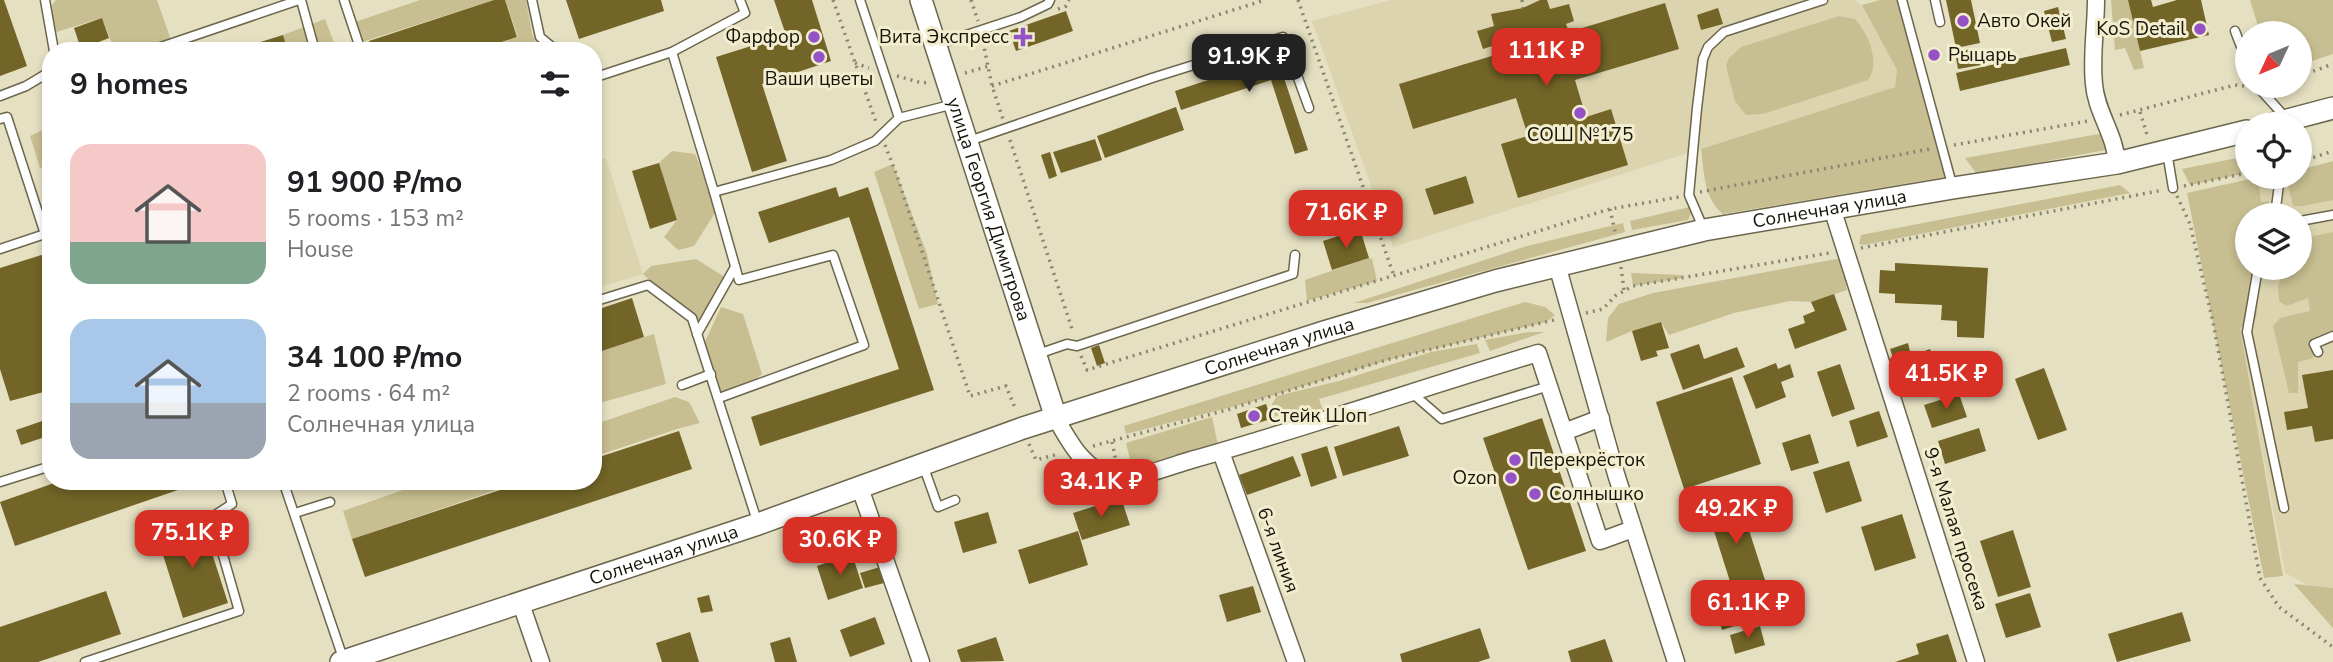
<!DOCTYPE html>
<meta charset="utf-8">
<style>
:root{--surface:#fff;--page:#f6f6f6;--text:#202124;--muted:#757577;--accent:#d93025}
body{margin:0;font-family:"Nunito Sans",sans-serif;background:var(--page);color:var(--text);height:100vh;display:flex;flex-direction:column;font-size:26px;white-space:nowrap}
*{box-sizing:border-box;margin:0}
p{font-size:23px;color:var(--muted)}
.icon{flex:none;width:38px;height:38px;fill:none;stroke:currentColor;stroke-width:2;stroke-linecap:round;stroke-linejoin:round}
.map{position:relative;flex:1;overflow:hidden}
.details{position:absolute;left:42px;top:42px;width:560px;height:448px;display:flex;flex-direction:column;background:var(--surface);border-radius:28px;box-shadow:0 4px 10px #0003}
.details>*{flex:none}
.needle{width:46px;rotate:226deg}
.controls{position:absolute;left:2235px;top:21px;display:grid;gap:14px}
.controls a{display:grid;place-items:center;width:77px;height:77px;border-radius:50%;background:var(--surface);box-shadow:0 4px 10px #0003;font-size:35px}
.price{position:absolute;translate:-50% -60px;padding:0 16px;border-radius:14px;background:var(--accent);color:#fff;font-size:23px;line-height:46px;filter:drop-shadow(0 2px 4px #0008)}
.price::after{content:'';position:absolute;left:50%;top:42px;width:21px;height:16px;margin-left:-10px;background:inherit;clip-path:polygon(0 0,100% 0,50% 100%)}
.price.active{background:#222;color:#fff}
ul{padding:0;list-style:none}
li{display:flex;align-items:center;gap:21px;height:175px;padding:0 28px}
li span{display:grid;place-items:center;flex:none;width:196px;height:140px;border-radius:21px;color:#555}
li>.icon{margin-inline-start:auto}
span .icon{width:84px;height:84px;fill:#fffc;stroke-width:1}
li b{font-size:30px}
h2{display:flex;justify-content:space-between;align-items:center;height:84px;padding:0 28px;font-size:30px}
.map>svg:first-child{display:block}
</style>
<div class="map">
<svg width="2333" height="662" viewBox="0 0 2333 662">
<rect width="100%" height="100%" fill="#e6e0c2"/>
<g fill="#dbd4af" fill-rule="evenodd">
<path d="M1391 0H1855L1862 5 1897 70 1895 87 1393 247 1312 21Z"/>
<path d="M606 158 643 274 593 289V162Z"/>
<path d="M2333 165V595L2329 596 2285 573 2239 328 2215 187 2300 177ZM2247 215H2300V268H2247Z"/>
</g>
<g fill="#c7be91">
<path d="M56 0H157L172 43 149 51H115L102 18 53 33 52 5Z"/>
<path d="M420 0H494L359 43 352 23Z"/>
<path d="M505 0H526L532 33 539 51H476L518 37Z"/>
<path d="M1880 0H1900L1949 169 1945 177 1723 214C1704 199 1704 172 1701 149L1895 87 1897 70 1862 5Z"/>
<path d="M2111 0H2128L2144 68 2134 70 2125 48 2115 50Z"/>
<path d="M2250 0H2333V54L2300 65V33H2260Z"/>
<path d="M1839 16 1855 19C1868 33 1881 63 1868 80L1763 114 1746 115 1735 101 1726 66 1729 58 1741 47Z"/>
<path d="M325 19 337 51H288L283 35Z"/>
<path d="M51 126V165L40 168 30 136Z"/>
<path d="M2110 132 2116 148 1977 174 1965 158Z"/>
<path d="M672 151 695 154 718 208 694 246 678 250 664 237 677 220 659 163Z"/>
<path d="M2247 156V173L2190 185 2182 169Z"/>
<path d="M2333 161V200L2303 206H2293L2286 177H2300V170Z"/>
<path d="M893 164 927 254 938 304 919 309 874 172Z"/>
<path d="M2259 177H2265L2259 185 2261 202 2269 201V215H2247V268H2261L2256 319 2240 328 2283 576 2264 578 2187 193Z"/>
<path d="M2120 185 2130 193 1864 245 1859 244 1861 235Z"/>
<path d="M1694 206 1688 220 1632 230 1630 221Z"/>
<path d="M1623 223 1625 232 1367 303H1354L1527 246Z"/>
<path d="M2333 232V338L2315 344 2313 358 2298 362V393H2289L2273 326 2280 318 2310 311 2308 298 2286 306 2279 301 2278 286 2284 268H2300V239Z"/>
<path d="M1369 258 1372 259 1377 281 1307 301 1305 280Z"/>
<path d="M1842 258 1847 290 1811 302 1790 301 1734 313 1669 335 1661 322 1632 331 1606 342 1608 318 1619 304 1653 293Z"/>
<path d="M696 259 728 279 697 334 692 318 643 274 651 266Z"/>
<path d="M1631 273 1682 275 1683 278 1633 286Z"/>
<path d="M1525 302 1545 307 1555 315 1546 322 1395 358 1251 402 1126 434 1124 426Z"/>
<path d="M721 307 743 314 762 374 746 388 719 398 702 348Z"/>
<path d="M1529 332H1544L1490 351 1485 340Z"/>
<path d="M654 334 666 384 593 405V354Z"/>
<path d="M1477 344 1480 353 1319 399 1323 411 1291 421 1282 415 1275 416 1272 404 1277 396 1339 381 1431 352Z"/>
<path d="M675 397 689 402 700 423 677 429 593 457V425Z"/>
<path d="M1212 417 1218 445 1133 472 1126 443Z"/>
<path d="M429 481H522L352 539 343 511Z"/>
<path d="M2294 584 2333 588V628Z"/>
</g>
<g fill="#726527">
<path d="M0 0H4L27 66 0 76Z"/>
<path d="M494 0H505L517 37 474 51H372L369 41Z"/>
<path d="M566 0H661L664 11 579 39Z"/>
<path d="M774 0H812L831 61 762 84 787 161 752 172 716 57 786 35Z"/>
<path d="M1540 0H1547L1550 9 1569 4 1574 21 1566 24 1569 32 1665 3 1679 49 1575 80 1586 117 1611 109 1628 165 1518 198 1501 144 1528 136 1516 98 1413 129 1399 84 1495 55 1492 46 1483 49 1477 31 1494 26 1491 14 1523 8Z"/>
<path d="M1946 0H1971L1980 43 1956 48Z"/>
<path d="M2128 0H2151L2153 7 2177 0H2201L2209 35 2140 51Z"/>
<path d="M2058 7 2066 39 2052 42 2044 11Z"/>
<path d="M1718 8 1723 24 1701 30 1697 15Z"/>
<path d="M1066 11 1073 31 1016 51 1009 31Z"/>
<path d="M102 18 109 38 81 49 74 28Z"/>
<path d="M283 35 288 51H236L235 50Z"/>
<path d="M1978 48 1981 65 1958 69 1955 52Z"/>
<path d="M2066 48 2070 65 1960 91 1956 73Z"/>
<path d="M1277 57 1308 150 1295 154 1271 80 1181 110 1175 91Z"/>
<path d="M1176 107 1184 130 1105 158 1097 136Z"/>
<path d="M1095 139 1102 160 1061 173 1053 152Z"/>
<path d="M1050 152 1057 176 1049 179 1041 155Z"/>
<path d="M659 163 677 220 650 229 632 171Z"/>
<path d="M1466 176 1474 203 1434 215 1425 189Z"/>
<path d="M836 187 839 197 868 187 934 390 760 446 751 417 899 369 849 217 769 243 758 212Z"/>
<path d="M1360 229 1369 258 1332 270 1323 241Z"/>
<path d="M51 252V390L10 401 0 369V268Z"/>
<path d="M1895 263 1988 268 1984 338 1957 337V321L1941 320 1942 305 1895 303V294L1879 293 1880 270 1895 271Z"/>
<path d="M1834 294 1847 330 1795 349 1788 329 1805 323 1803 316 1815 311 1811 302Z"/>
<path d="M632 298 644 337 593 354V311Z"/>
<path d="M1661 322 1669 348 1656 351 1658 356 1641 361 1632 331Z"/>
<path d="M1908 343 1911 356 1930 349 1942 384 1911 394 1904 376 1900 378 1890 349Z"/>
<path d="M1699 344 1704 359 1737 347 1745 367 1683 390 1670 354Z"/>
<path d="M1099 345 1105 363 1097 366 1091 348Z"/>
<path d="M1776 363 1778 369 1790 364 1794 377 1781 382 1786 397 1756 409 1743 376Z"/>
<path d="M1840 364 1855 409 1832 417 1817 372Z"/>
<path d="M2044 368 2067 430 2038 440 2015 379Z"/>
<path d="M2333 370V439L2315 442 2312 426 2287 430 2284 412 2308 408 2302 375Z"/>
<path d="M1732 377 1761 464 1684 489 1656 402Z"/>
<path d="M1959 394 1967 417 1932 428 1924 405Z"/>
<path d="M1266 404 1271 419 1241 428 1237 414Z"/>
<path d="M1879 411 1888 437 1857 447 1849 421Z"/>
<path d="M51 418V435L21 445 16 430Z"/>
<path d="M1542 418 1586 551 1528 570 1483 438Z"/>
<path d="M1399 426 1409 456 1343 476 1334 447Z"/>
<path d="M1979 428 1986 451 1945 464 1938 441Z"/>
<path d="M679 431 692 469 365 577 352 539 527 481H593V459Z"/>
<path d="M1810 434 1819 463 1791 471 1782 443Z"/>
<path d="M1327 446 1337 478 1311 487 1301 454Z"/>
<path d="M1293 456 1301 476 1247 495 1239 475Z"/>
<path d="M1849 461 1862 501 1826 513 1813 472Z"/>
<path d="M60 481H201V482L15 546 0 502Z"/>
<path d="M1121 498 1130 525 1082 540 1073 513Z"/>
<path d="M1740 502 1765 580 1733 591 1708 512Z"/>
<path d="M988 512 997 543 963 553 954 522Z"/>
<path d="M1902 514 1916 558 1875 571 1861 527Z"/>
<path d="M202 522 228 603 183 618 157 536Z"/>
<path d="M2013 530 2031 587 1998 597 1980 541Z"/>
<path d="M1078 531 1088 565 1029 584 1018 550Z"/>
<path d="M852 554 863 588 828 600 817 566Z"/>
<path d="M880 567 884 583 865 588 860 573Z"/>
<path d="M1253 586 1261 612 1227 622 1219 595Z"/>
<path d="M106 591 121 634 38 662H0V627Z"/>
<path d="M2030 593 2041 627 2006 638 1995 604Z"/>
<path d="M709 595 713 611 701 613 697 598Z"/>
<path d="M1753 598 1760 618 1722 630 1716 610Z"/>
<path d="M2182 612 2191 641 2117 662 2108 634Z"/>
<path d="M875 617 885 644 850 657 840 630Z"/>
<path d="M1760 626 1765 645 1735 654 1730 635Z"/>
<path d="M1480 628 1490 658 1478 662H1402L1400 654Z"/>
<path d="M690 632 699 662H662L656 643Z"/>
<path d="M1948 634 1957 662H1895L1919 654 1916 644Z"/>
<path d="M790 637 797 662H775L770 643Z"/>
<path d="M996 637 1004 661 961 662 957 650Z"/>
<path d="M1605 639 1613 662H1571L1568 651Z"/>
</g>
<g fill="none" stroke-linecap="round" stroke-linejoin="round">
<defs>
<g id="lane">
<path d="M45 0 54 51"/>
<path d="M301 0 315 51"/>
<path d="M344 0 361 51"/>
<path d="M532 0 540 37 557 51"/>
<path d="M740 0 745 13 672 52 714 192 831 160 875 141 899 118 954 104"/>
<path d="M860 0 899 118"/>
<path d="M1902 0 1953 188"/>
<path d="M1935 0 1940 22"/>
<path d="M2235 31 2247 62"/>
<path d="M936 45 1021 17 1048 4 1050 0"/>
<path d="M149 51 299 0"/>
<path d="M593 78 672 52"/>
<path d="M2257 86 2286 118"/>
<path d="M0 96 26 86 51 71"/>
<path d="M0 119 7 117 45 234 0 249"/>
<path d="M969 141 1152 78 1283 37 1309 108"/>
<path d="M2167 152 2173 188"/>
<path d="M714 192 739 280 833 255 864 345 719 398"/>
<path d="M2275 215 2280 177"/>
<path d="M2300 221 2333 215"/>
<path d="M1704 230 1689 195 1697 108 1703 59 1708 47 1724 32 1823 0"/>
<path d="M2258 268 2247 332 2284 508"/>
<path d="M593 302 648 285 692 318 758 524"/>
<path d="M697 334 735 267"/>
<path d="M2318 352 2314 344 2333 336"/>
<path d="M1038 354 1067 344 1077 346 1293 274 1295 255"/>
<path d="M682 385 711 374"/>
<path d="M1412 393 1442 419 1549 386"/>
<path d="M923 465 938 507 955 500"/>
<path d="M283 481 344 661"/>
<path d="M0 482 51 466"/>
<path d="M295 513 330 502"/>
<path d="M85 662 239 611 212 517 232 504 225 481"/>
</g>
<g id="street">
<path d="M2096 0C2096 27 2091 57 2094 84 2096 112 2115 134 2117 163"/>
<path d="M1832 208 1976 662"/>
<path d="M1557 265 1616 474 1676 662"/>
<path d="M1056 418C1070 444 1087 474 1119 479 1131 481 1177 464 1191 460 1308 427 1422 388 1538 353L1600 541 1633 529"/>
<path d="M1564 432 1601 418"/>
<path d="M1221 452 1296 662"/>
<path d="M860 488 921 662"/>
<path d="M520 601 541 662"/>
</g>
<g id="secondary">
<path id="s1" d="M921 0 1056 418"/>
<path d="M2272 124 2333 108"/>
<path id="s2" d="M341 662 758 524 1023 428 1324 332 1495 281 1704 230 1953 188 2117 163 2247 131"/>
</g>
</defs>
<use href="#lane" stroke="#6c664c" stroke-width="11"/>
<use href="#street" stroke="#6c664c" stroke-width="19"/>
<use href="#secondary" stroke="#6c664c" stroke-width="24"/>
<g stroke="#89856f" stroke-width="3.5" stroke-dasharray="2 5" stroke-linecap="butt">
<path d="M833 0 877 125"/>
<path d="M971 0 978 21"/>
<path d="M1298 0 1394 276"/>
<path d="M1522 0 1523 8"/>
<path d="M1058 9 1066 6 1069 0"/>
<path d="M983 42 992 86 1003 119"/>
<path d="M855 63 869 68"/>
<path d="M965 73 989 66"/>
<path d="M897 76 922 83 930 82"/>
<path d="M2300 76 2333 64"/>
<path d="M992 86 1265 0"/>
<path d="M2140 112 2148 138"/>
<path d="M2120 115 2235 85 2244 86"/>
<path d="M1010 140 1073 332"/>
<path d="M885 145 896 173 970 396 1006 386 1016 410"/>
<path d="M1954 145 2088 121"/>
<path d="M2300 162 2333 151"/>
<path d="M2184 186 2247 173"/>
<path d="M1700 192 1930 149"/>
<path d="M2177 196 2190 224 2213 322 2260 578 2279 607 2333 647"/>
<path d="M1610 209 1615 232"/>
<path d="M1861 248 2163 190"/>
<path d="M1621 267 1624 290"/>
<path d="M1586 313 1603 309 1615 296 1633 286 1829 253"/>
<path d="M1081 356 1087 370 1610 209 1679 197"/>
<path d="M1112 442 1116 461"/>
<path d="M1029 444 1036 460 1058 454"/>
<path d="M1093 446 1230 409 1386 360 1558 319"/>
</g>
<use href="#lane" stroke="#fff" stroke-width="8"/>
<use href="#street" stroke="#fff" stroke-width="16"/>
<use href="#secondary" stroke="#fff" stroke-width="21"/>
</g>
<g fill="#9552c7" stroke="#f3edcf" stroke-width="2.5">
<circle cx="1963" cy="21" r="7"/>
<circle cx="2200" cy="29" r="7"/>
<circle cx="814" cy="37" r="7"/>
<path d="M1019.5 26.5h7v7h7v7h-7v7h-7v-7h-7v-7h7z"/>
<circle cx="1934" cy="55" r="7"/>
<circle cx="819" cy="57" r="7"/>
<circle cx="1580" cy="113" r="7"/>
<circle cx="1254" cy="416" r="7"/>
<circle cx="1515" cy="460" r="7"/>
<circle cx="1511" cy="478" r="7"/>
<circle cx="1535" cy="494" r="7"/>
</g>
<g text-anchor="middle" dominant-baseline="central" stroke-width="6" stroke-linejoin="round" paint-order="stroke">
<g font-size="19" fill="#161409" stroke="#f3edcf" text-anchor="start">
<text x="1977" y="21">Авто Окей</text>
<text x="2186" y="29" text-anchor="end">KoS Detail</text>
<text x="800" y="37" text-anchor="end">Фарфор</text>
<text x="1009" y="37" text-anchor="end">Вита Экспресс</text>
<text x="1948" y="55">Рыцарь</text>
<text x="819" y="79" text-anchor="middle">Ваши цветы</text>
<text x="1580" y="135" text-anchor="middle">СОШ №175</text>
<text x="1268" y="416">Стейк Шоп</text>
<text x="1529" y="460">Перекрёсток</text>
<text x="1497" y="478" text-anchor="end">Ozon</text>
<text x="1549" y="494">Солнышко</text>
</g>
<g font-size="19" fill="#161409" stroke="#f3edcf">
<text stroke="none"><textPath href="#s2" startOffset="1558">Солнечная улица</textPath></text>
<text stroke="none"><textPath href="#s1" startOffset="220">улица Георгия Димитрова</textPath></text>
<text stroke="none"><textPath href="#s2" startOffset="990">Солнечная улица</textPath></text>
<text transform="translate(1956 529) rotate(72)">9-я Малая просека</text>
<text transform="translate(1278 550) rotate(70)">6-я линия</text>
<text stroke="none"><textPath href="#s2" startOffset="340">Солнечная улица</textPath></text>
</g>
</g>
</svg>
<div class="controls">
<a><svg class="needle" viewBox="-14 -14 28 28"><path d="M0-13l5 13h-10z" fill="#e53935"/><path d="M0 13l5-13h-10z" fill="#757577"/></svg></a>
<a><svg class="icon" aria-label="locate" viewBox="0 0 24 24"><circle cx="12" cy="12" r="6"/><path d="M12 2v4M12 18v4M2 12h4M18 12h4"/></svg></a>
<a><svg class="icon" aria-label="layers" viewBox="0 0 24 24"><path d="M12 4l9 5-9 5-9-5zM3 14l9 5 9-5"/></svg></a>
</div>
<b class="price" style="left:1546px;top:88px">111K ₽</b>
<b class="price active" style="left:1249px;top:94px">91.9K ₽</b>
<b class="price" style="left:1346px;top:250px">71.6K ₽</b>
<b class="price" style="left:1946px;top:411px">41.5K ₽</b>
<b class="price" style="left:1101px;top:519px">34.1K ₽</b>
<b class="price" style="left:1736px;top:546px">49.2K ₽</b>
<b class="price" style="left:192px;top:570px">75.1K ₽</b>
<b class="price" style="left:840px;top:577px">30.6K ₽</b>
<b class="price" style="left:1748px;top:640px">61.1K ₽</b>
<section class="details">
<h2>9 homes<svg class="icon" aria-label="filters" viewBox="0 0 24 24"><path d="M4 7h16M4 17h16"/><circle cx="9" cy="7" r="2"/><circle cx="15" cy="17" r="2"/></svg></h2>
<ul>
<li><span style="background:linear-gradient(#f6c9c9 70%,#7fa58c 0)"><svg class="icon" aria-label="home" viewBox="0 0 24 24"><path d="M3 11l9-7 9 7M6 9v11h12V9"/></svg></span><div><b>91 900 ₽/mo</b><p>5 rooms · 153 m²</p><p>House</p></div></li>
<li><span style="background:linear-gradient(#a9c7e8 60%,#9aa5b1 0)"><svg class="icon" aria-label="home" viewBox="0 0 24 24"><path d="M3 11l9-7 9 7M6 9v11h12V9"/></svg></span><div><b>34 100 ₽/mo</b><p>2 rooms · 64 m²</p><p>Солнечная улица</p></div></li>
</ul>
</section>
</div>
